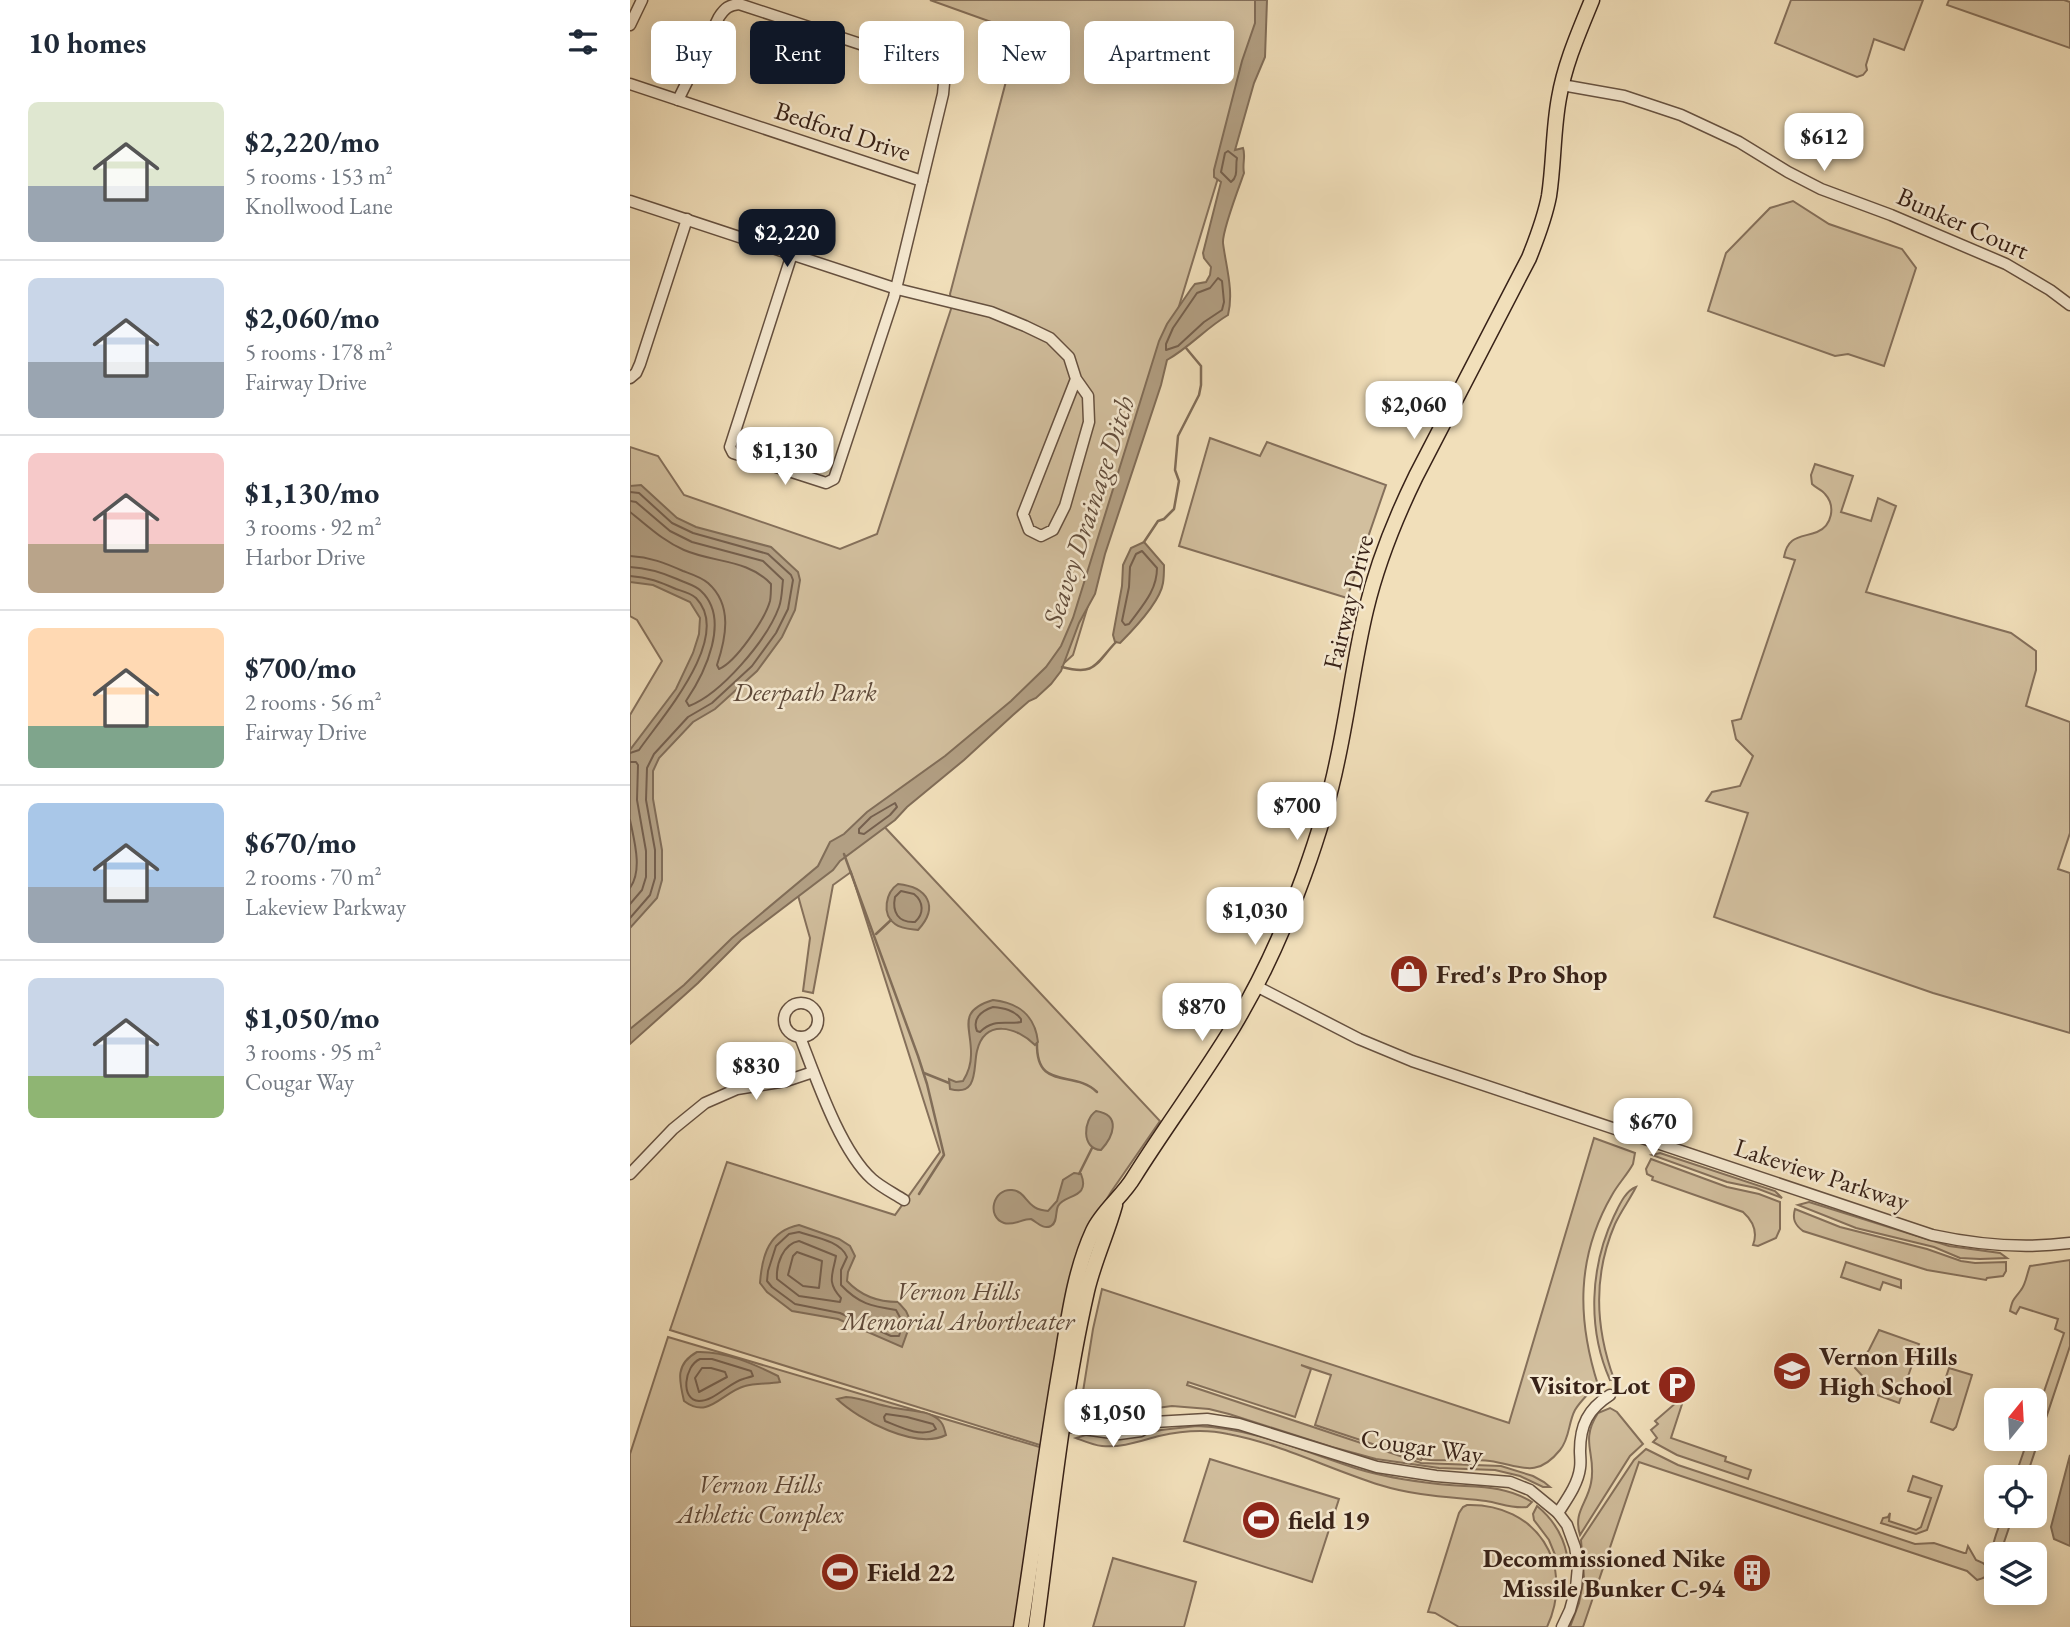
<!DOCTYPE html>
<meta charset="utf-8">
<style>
:root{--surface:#fff;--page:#f6f6f7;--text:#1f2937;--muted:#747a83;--line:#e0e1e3;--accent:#111827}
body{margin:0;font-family:"EB Garamond",serif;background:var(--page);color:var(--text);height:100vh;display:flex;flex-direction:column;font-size:26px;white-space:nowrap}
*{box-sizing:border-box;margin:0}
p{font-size:23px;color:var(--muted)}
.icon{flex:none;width:38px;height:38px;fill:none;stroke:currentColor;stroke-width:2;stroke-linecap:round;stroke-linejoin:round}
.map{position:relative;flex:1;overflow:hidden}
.details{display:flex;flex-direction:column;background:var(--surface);width:630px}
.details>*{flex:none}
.guide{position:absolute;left:21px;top:21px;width:665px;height:63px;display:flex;gap:14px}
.needle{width:46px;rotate:18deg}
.tools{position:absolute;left:1354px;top:1388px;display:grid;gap:14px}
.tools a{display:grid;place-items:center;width:63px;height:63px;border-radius:10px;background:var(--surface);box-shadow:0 4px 18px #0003;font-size:35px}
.price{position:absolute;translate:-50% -60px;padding:0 16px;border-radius:14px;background:#fff;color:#222;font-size:23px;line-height:46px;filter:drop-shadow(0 2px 4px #0008)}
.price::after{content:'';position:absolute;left:50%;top:42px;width:21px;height:16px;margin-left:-10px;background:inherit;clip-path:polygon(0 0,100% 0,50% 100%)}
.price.current{background:var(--accent);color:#fff}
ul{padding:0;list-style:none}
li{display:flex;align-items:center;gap:21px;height:175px;padding:0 28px}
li+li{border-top:2px solid var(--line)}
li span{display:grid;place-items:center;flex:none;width:196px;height:140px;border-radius:10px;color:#555}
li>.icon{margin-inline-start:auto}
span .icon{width:84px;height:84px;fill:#fffc;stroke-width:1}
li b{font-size:30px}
h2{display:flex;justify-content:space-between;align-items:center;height:84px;padding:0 28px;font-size:30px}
.chip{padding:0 24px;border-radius:10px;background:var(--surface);box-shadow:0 4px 18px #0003;font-size:24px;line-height:63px}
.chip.current{background:var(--accent);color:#fff}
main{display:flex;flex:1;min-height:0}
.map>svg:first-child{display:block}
</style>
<main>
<section class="details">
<h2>10 homes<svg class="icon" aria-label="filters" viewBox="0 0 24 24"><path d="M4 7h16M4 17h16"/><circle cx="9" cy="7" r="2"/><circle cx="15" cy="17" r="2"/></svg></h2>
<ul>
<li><span style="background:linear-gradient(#dfe7d0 60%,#9aa5b1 0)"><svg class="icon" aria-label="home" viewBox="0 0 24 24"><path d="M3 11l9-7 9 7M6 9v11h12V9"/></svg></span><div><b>$2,220/mo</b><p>5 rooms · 153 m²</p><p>Knollwood Lane</p></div></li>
<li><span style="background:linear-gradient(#c9d6e8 60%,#9aa5b1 0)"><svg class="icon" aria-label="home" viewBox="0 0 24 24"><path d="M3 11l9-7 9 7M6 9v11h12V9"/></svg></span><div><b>$2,060/mo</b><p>5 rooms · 178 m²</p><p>Fairway Drive</p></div></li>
<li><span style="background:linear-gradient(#f6c9c9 65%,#b9a48a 0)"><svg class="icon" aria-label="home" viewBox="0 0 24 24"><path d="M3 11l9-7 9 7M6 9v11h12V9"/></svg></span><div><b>$1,130/mo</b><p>3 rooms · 92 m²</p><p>Harbor Drive</p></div></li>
<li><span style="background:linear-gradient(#ffd9b3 70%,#7fa58c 0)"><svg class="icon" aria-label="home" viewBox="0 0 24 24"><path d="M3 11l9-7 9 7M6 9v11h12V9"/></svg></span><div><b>$700/mo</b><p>2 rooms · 56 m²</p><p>Fairway Drive</p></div></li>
<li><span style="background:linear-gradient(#a9c7e8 60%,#9aa5b1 0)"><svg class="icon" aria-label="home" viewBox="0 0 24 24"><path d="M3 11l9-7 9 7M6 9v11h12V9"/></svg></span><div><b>$670/mo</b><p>2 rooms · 70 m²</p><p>Lakeview Parkway</p></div></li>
<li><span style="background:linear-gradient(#c9d6e8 70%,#8fb573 0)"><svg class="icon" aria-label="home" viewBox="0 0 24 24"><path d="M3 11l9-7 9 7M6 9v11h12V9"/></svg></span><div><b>$1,050/mo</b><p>3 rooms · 95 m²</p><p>Cougar Way</p></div></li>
</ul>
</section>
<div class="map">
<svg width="1440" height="1627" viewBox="0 0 1440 1627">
<rect width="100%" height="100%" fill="#f1dfba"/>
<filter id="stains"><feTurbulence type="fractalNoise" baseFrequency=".00286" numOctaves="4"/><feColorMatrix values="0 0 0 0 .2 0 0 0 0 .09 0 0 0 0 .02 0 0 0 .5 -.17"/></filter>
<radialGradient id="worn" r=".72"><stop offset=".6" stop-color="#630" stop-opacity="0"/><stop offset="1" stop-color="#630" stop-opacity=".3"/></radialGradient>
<g fill="#d2bf9e" stroke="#85705b" stroke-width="2">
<path d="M300 0H635L636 20 443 655 340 749 249 821 530 1121 481 1192 466 1217 413 1446 40 1330 97 1162 265 1215 310 1152 221 872 203 885 183 993 173 991 180 938 167 892 0 1032V715L32 661 7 620 0 616V447L28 456 54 495 210 549 247 534 322 306 320 294 389 32Z"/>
<path d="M1161 0H1293L1274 50 1244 39 1236 65 1237 70 1233 75 1227 77 1145 43Z"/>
<path d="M1319 0H1434L1440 2V48L1317 5Z"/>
<path d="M1163 201 1199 224 1272 249 1286 268 1254 366 1218 354 1205 356 1078 311 1096 253 1140 208Z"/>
<path d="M580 438 630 456 637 442 756 485 717 598 549 546Z"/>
<path d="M1185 464 1223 476 1211 512 1241 521 1248 498 1266 506 1236 592 1381 633 1406 651V670L1396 706 1440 722V833L1428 869 1440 873V1033L1303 993 1084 917 1118 813 1076 801 1082 792 1110 786 1123 756 1106 739 1102 721 1111 719 1165 560 1154 557C1158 535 1171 538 1187 532 1202 526 1206 506 1195 494 1192 490 1186 488 1182 484L1181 475Z"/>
<path d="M964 1138 1005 1153 1003 1164C997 1175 988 1184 982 1195 946 1257 947 1319 968 1385H966C959 1394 951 1400 945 1410 938 1423 940 1438 930 1450 906 1480 889 1465 860 1461 841 1459 820 1461 800 1460L793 1459 794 1452 791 1460 685 1425 701 1375 671 1365 681 1369 665 1417 558 1382 557 1385 791 1463 871 1466 903 1476 914 1482 920 1487H913L890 1476 865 1470 809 1468 746 1459 702 1447 599 1414 579 1409 542 1406 481 1414 458 1409 451 1404 463 1329 472 1289 879 1423Z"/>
<path d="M1030 1153 1145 1191 1152 1198 1126 1188 1097 1182 1022 1155Z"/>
<path d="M1021 1159 1097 1187 1129 1194 1150 1202V1229L1146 1238 1128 1246 1123 1245C1128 1232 1123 1221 1113 1212L1022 1180 1023 1177 1017 1174 1016 1169Z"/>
<path d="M1006 1187C1000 1199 991 1211 985 1224 963 1275 965 1327 984 1379L980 1380C957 1328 960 1267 984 1216 989 1206 995 1191 1006 1187Z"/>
<path d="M1179 1202 1319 1246 1370 1253 1377 1258 1350 1259 1330 1258 1304 1247 1226 1228 1168 1205Z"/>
<path d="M1165 1209 1210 1227 1297 1249 1331 1261 1345 1263 1376 1262V1271L1373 1276 1357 1278 1356 1280 1297 1270 1173 1231C1165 1225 1162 1219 1165 1209Z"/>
<path d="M1440 1260V1346L1400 1466C1394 1472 1384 1474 1379 1467L1388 1468 1398 1439 1405 1438V1418L1434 1333 1425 1329 1428 1319 1390 1307 1386 1314 1380 1311C1383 1297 1384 1300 1391 1290 1396 1284 1397 1273 1400 1266Z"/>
<path d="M1216 1262 1271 1280V1288L1253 1282 1250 1290 1211 1277Z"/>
<path d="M1249 1330 1289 1344 1269 1403 1236 1391 1239 1383 1225 1368 1239 1350Z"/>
<path d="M38 1337 413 1448 386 1627H0V1454Z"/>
<path d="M1319 1368 1342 1375 1326 1427 1323 1430 1301 1422Z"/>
<path d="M1055 1395 1041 1438 1096 1457 1095 1461 1121 1470 1118 1479 1047 1455 1023 1442 1027 1438 1021 1430 1028 1424 1025 1421Z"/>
<path d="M980 1408 987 1412 1013 1444 1000 1456 950 1535C943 1512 957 1504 961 1483 967 1454 949 1442 968 1413Z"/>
<path d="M567 1426C623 1428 675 1452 728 1469 754 1477 782 1481 808 1484 843 1488 871 1483 902 1502L897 1507C882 1509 870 1503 856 1501 820 1497 785 1496 750 1485 699 1469 651 1444 598 1434 576 1429 551 1431 529 1436 510 1441 492 1448 472 1446 463 1445 454 1441 446 1438L456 1435 505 1436 531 1430Z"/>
<path d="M1016 1449 1048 1465 1285 1544 1304 1543 1334 1553H1336L1338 1546 1346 1560 1353 1563 1355 1565 1363 1563C1359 1549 1368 1529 1373 1516H1383L1370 1554H1367C1365 1569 1363 1576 1347 1580L1337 1571 1009 1462 953 1627H940L949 1603 954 1577 951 1540 1004 1460Z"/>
<path d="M580 1459 709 1499 682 1582 554 1541Z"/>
<path d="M1283 1476 1312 1486 1297 1530 1286 1534 1251 1523 1253 1518 1258 1517 1260 1513 1259 1521 1286 1530 1291 1527 1301 1498 1278 1491Z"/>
<path d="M837 1505C906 1503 946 1564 917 1627H829L805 1613 798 1612 829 1513 833 1507Z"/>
<path d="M907 1506C923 1519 933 1535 937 1555L930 1567 919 1540 904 1520 903 1514Z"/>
<path d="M483 1558 566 1582 554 1627H463Z"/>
</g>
<g fill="#b29f83" stroke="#816d58" stroke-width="2">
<path d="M625 0H637L635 57 624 83 605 150 613 148C616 156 612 164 614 173 609 187 592 231 593 243 596 267 604 291 598 315 576 328 560 347 537 360L531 385 475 554 465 594 449 623 431 671 421 684 406 698 399 701 383 715 334 760 277 807 265 820 210 861 203 870 111 940 68 983 0 1044V1029L54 985 102 938 188 866 200 842 214 834 237 812 315 756 381 701 416 667 431 646 443 618 529 341 537 324 561 289 565 284 576 282 580 275 581 267 574 258 573 253 591 182 584 177V170L612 61 625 23Z"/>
<path d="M11 485 47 518 66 527 141 547 168 572 170 580 165 610 152 637 127 671 85 709 63 722 29 758 23 771V799L32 850V880L27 898 0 928V750L46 689 63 653 69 634 70 618 60 602 23 585 0 582V486Z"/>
<path d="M514 542 534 565C534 571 534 577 533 583 530 602 504 629 490 643L485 642 483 635 492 586 493 565 501 548Z"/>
<path d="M268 884C297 887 310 906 288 930 280 929 271 929 265 924 251 914 256 892 268 884Z"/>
<path d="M363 1000C389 1003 405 1015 408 1042L405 1045C387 1027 355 1018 347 1051 343 1067 349 1097 320 1089L319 1079 326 1082 333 1081C338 1073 341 1065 341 1055 342 1028 326 1011 363 1000Z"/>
<path d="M466 1111C492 1115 483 1137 471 1150 451 1149 453 1120 466 1111Z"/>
<path d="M444 1173 451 1174C461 1199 434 1194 428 1206 425 1212 428 1222 421 1226 413 1230 407 1222 401 1219 392 1219 383 1226 374 1223 356 1217 363 1188 382 1190 393 1191 395 1200 403 1206 407 1210 413 1210 418 1211L427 1201 433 1180Z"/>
<path d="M169 1225 209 1239 220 1246 225 1256 218 1272 217 1281C231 1296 247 1302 268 1302L276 1311 281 1322 272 1347 208 1319 162 1311 137 1292 130 1283C132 1255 139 1231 169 1225Z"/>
<path d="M67 1352C95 1351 124 1364 148 1376L150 1382C139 1384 125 1383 115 1386 92 1392 79 1420 54 1401 49 1380 45 1364 67 1352Z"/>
<path d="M216 1397C232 1398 245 1404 260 1407 275 1411 297 1409 309 1420 314 1424 314 1429 316 1435 286 1450 229 1420 207 1399Z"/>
<path d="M1440 1455V1546L1424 1539 1421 1527Z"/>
</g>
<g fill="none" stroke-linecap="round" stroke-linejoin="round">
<g stroke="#75604e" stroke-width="2">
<path d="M598 151 607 158C605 166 609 176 601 182L591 172 595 153Z"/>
<path d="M588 278 592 281 594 302 592 310 574 322 548 346 536 350V344L543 328 567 293 580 288Z"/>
<path d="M0 492 9 493 42 523 63 533 138 554 161 575 163 580 158 609 146 633 122 666 82 703 58 717 24 754 17 768 16 800 25 850V878L20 895 0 918"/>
<path d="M0 501 6 502 40 531 62 542 133 561 153 580C152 588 152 599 149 607 137 640 91 694 59 706L56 701C75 673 101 619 71 591 65 585 55 583 47 579 31 572 18 568 0 567"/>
<path d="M0 512C18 526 33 541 54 550 84 563 118 559 141 584 141 589 141 595 140 601 135 619 106 662 89 669L87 665C96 638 103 605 78 583 71 577 61 574 53 571 35 563 20 557 0 556"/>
<path d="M512 551 527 568C527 591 512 606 499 624L495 625 492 621 499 587 500 567 506 554Z"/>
<path d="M0 576C18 577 30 582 46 589 52 591 61 593 66 598 104 637 31 718 9 750L0 753"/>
<path d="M0 762H6L8 765 7 800 16 851V877L12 890 0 904"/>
<path d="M265 803 267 807 260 815 234 834 229 833V829L241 817Z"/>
<path d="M0 820C4 840 13 870 0 888"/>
<path d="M271 891 284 894C294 902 294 914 285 922 268 923 262 912 265 897Z"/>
<path d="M363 1007C374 1008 384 1010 391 1019V1022C376 1025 364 1018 350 1032L347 1031C342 1019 351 1011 363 1007Z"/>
<path d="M169 1232C184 1237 211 1241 217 1257L211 1270V1285C229 1304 241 1306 266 1310L273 1323 269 1336H261L210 1313 165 1304 142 1287 137 1281 138 1271 146 1246 159 1234Z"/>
<path d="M169 1241 206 1256C203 1274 196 1282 211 1298L210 1302 169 1296 147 1279C146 1264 153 1244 169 1241Z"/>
<path d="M167 1252 192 1261 189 1288 173 1286 158 1275 163 1256Z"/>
<path d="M70 1359H82L121 1371 123 1376C120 1377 116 1378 113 1379 99 1383 84 1401 69 1401 50 1400 54 1366 70 1359Z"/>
<path d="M72 1368H81L95 1372 97 1377 69 1392 65 1378Z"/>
<path d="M256 1414 277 1417 303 1424 306 1429C291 1438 270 1427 255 1421L254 1417Z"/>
</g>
<g stroke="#816d58" stroke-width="2.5">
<path d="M514 542 528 521 534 519 544 509 549 481 545 470 548 436 569 395 571 385V366L556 348"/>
<path d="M432 667C466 676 465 664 486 642"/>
<path d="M214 854 288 1056 297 1084 314 1155 289 1194"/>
<path d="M246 934 261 920"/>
<path d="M407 1043C406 1092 444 1069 467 1092"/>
<path d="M294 1073 319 1083"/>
<path d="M449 1174 462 1148"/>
</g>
<defs>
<g id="minor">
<path d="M0 25 12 0"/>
<path d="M0 84 292 181"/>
<path d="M932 85 994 96 1051 115 1109 142 1158 172 1191 189 1261 215 1376 264 1420 290 1440 305"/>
<path d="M48 100 89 17C95 8 99 5 109 4L315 72 313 94 264 297 204 479 196 483 103 453 100 447 162 254"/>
<path d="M0 201 267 289 361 312 395 326 420 338 439 357 446 379 393 514 399 530 411 536 423 530 435 506 459 422 458 396 446 379"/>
<path d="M0 378 6 373 10 364 57 219"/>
<path d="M626 986 729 1039 782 1061 1302 1235C1348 1245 1393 1249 1440 1243"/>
<circle cx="171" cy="1020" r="17"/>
<path d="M170 1037C186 1078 210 1150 242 1179 251 1187 263 1193 274 1200"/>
<path d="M0 1174 43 1129 75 1103 107 1089 156 1081 183 1072"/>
<path d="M436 1411 481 1420 509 1417 524 1422 577 1419 609 1424 747 1467 806 1476 880 1482 900 1490 928 1513 937 1525 945 1547 948 1566 946 1588 940 1610 932 1627"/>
<path d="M433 1426 489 1434 511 1431 524 1422"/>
<path d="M928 1513C937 1499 948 1484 950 1468 951 1462 950 1456 950 1451 950 1425 958 1409 980 1395"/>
</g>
<g id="major">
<path d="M391 1627C405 1537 416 1447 432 1357 439 1315 445 1270 463 1231 472 1211 493 1196 504 1177 536 1126 572 1078 603 1027 632 979 655 928 674 875 687 839 699 801 707 762 718 712 724 660 736 610 747 564 765 519 786 476L899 258C907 238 915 217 919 196 924 163 923 130 929 98 935 63 949 32 962 0"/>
<path d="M406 1627C421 1515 432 1401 457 1291 464 1261 477 1234 485 1205"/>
</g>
</defs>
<use href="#minor" stroke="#665140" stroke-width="13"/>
<use href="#major" stroke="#382218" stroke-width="17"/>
<use href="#minor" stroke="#f6ead2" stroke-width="10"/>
<use href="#major" stroke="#f1dfba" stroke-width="14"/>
</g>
<defs>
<symbol id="shop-disc" viewBox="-11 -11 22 22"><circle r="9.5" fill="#8f2418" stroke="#f6ead2"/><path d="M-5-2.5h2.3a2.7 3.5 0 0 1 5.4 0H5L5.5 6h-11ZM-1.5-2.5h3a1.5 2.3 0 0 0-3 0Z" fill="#fff"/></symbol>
<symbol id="school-disc" viewBox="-11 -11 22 22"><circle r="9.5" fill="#8f2418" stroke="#f6ead2"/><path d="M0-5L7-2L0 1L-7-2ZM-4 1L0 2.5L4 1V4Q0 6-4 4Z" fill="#fff"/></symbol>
<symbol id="parking-disc" viewBox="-11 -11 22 22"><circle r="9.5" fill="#8f2418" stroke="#f6ead2"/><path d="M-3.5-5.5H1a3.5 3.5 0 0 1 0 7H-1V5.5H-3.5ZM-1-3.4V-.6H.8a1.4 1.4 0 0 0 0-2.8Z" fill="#fff"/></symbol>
<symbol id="stadium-disc" viewBox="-11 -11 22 22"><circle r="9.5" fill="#8f2418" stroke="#f6ead2"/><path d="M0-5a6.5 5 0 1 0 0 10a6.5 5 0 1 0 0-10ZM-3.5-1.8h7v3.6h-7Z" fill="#fff"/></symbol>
<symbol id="building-disc" viewBox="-11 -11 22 22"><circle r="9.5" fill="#8f2418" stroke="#f6ead2"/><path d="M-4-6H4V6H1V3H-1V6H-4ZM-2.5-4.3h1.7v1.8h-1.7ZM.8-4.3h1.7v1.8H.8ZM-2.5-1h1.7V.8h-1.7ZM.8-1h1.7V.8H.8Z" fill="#fff"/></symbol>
</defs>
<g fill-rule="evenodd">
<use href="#shop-disc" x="757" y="952" width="44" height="44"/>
<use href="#school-disc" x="1140" y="1349" width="44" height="44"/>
<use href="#parking-disc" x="1025" y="1363" width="44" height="44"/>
<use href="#stadium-disc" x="609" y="1498" width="44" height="44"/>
<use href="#stadium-disc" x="188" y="1550" width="44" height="44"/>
<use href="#building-disc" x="1100" y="1551" width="44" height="44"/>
</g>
<g text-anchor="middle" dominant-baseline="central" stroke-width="5" stroke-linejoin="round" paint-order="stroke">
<g font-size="26" fill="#382218" stroke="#f6ead2">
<text transform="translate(213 131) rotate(18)">Bedford Drive</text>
<text transform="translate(1333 223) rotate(24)">Bunker Court</text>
<text transform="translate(718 602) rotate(-76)">Fairway Drive</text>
<text transform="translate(1192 1174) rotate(18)">Lakeview Parkway</text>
<text transform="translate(792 1446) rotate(8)">Cougar Way</text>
</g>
<g font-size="26" font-style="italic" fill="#5e493a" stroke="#f6ead2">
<text x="175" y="692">Deerpath Park</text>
<text x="328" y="1291">Vernon Hills<tspan x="328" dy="30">Memorial Arbortheater</tspan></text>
<text x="130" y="1484">Vernon Hills<tspan x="130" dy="30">Athletic Complex</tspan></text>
</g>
<g font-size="26" font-weight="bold" fill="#382218" stroke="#f6ead2" text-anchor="start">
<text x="806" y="974">Fred's Pro Shop</text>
<text x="1189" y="1356">Vernon Hills<tspan x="1189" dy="30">High School</tspan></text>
<text x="1020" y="1385" text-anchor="end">Visitor Lot</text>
<text x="658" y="1520">field 19</text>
<text x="1095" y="1558" text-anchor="end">Decommissioned Nike<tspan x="1095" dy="30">Missile Bunker C-94</tspan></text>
<text x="237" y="1572">Field 22</text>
</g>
<g font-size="28" font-style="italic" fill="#634e3d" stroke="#f6ead2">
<text transform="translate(458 511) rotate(-72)">Seavey Drainage Ditch</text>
</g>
</g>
<rect width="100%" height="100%" filter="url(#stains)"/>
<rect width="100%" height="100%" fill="url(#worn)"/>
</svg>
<div class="tools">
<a><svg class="needle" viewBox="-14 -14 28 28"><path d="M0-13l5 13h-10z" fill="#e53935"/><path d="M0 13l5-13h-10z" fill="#747a83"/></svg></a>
<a><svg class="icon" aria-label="locate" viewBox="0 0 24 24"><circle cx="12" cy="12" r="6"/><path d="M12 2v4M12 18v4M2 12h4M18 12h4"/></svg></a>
<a><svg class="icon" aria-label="layers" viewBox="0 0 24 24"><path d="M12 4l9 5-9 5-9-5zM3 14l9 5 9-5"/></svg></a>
</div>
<b class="price" style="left:1194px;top:173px">$612</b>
<b class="price current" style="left:157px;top:269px">$2,220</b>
<b class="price" style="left:784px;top:441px">$2,060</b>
<b class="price" style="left:155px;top:487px">$1,130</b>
<b class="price" style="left:667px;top:842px">$700</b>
<b class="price" style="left:625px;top:947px">$1,030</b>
<b class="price" style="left:572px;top:1043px">$870</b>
<b class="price" style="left:126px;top:1102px">$830</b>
<b class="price" style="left:1023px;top:1158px">$670</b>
<b class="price" style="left:483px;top:1449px">$1,050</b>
<div class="guide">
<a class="chip">Buy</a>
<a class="chip current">Rent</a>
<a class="chip">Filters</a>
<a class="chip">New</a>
<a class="chip">Apartment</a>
</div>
</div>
</main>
